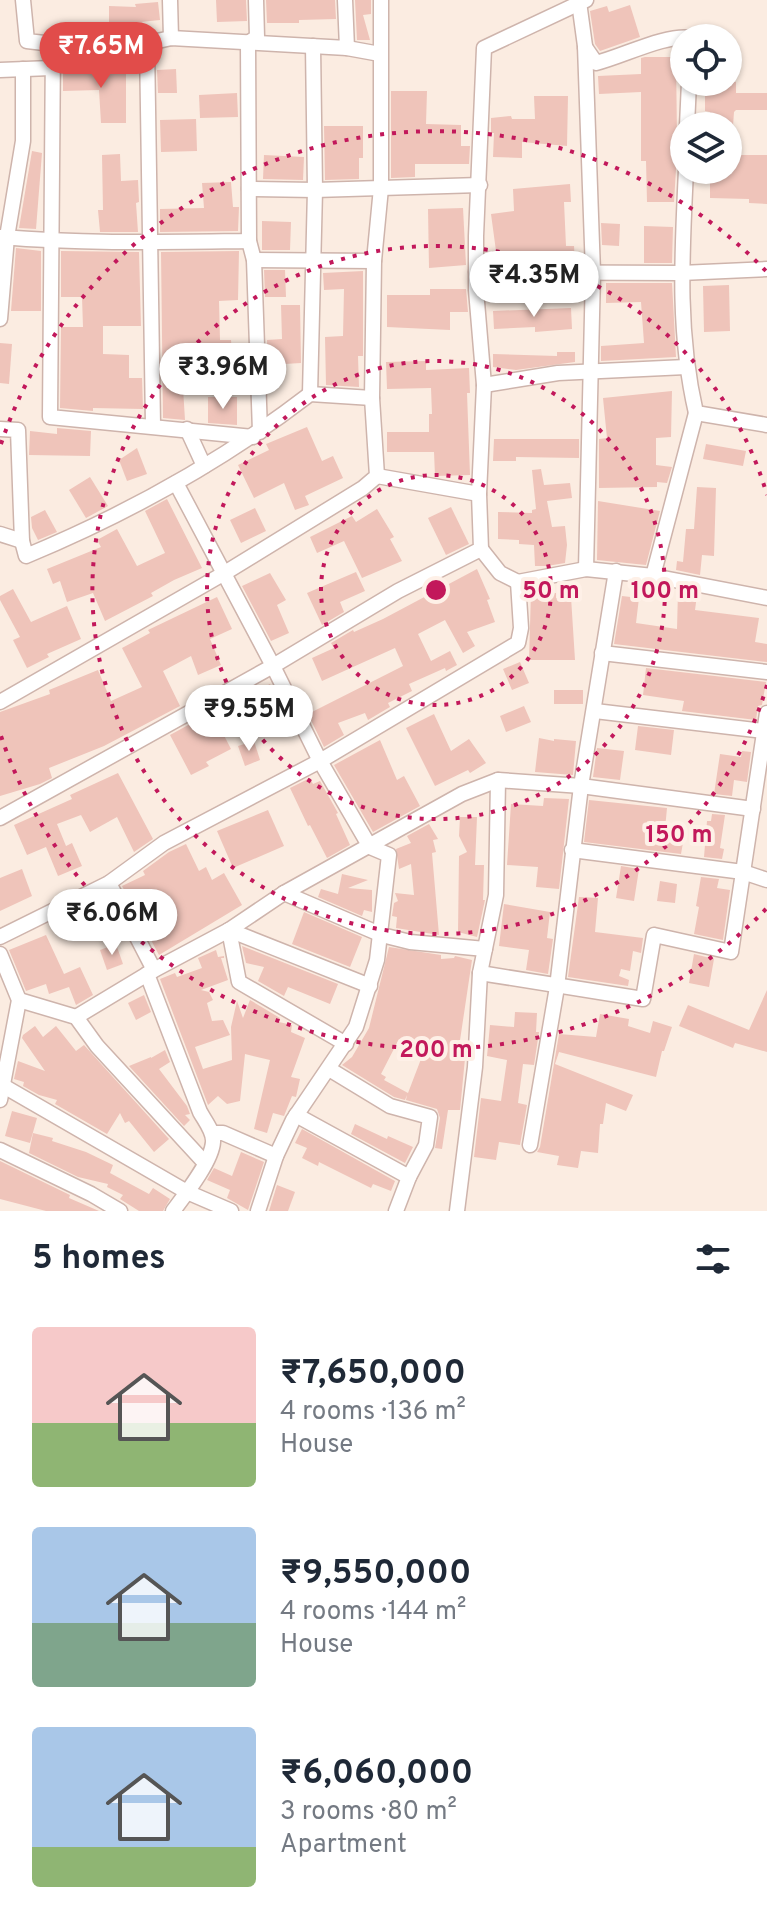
<!DOCTYPE html>
<meta charset="utf-8">
<style>
:root{--surface:#fff;--page:#f6f6f7;--text:#1f2937;--muted:#747a83;--accent:#e14c4a}
body{margin:0;font-family:Overpass,sans-serif;background:var(--page);color:var(--text);height:100vh;display:flex;flex-direction:column;font-size:30px;white-space:nowrap}
*{box-sizing:border-box;margin:0}
p{font-size:26px;color:var(--muted)}
.icon{flex:none;width:44px;height:44px;fill:none;stroke:currentColor;stroke-width:2;stroke-linecap:round;stroke-linejoin:round}
.map{position:relative;height:1211px;overflow:hidden}
.drawer{display:flex;flex-direction:column;background:var(--surface);flex:1}
.drawer>*{flex:none}
.tools{position:absolute;left:670px;top:24px;display:grid;gap:16px}
.tools a{display:grid;place-items:center;width:72px;height:72px;border-radius:50%;background:var(--surface);box-shadow:0 2px 6px #0004;font-size:40px}
.price{position:absolute;translate:-50% -68px;padding:0 18px;border-radius:28px;background:#fff;color:#222;font-size:26px;line-height:52px;filter:drop-shadow(0 2px 4px #0008)}
.price::after{content:'';position:absolute;left:50%;top:48px;width:24px;height:18px;margin-left:-12px;background:inherit;clip-path:polygon(0 0,100% 0,50% 100%)}
.price.current{background:var(--accent);color:#fff}
ul{padding:0;list-style:none}
li{display:flex;align-items:center;gap:24px;height:200px;padding:0 32px}
li span{display:grid;place-items:center;flex:none;width:224px;height:160px;border-radius:8px;color:#555}
li>.icon{margin-inline-start:auto}
span .icon{width:96px;height:96px;fill:#fffc;stroke-width:1}
li b{font-size:34px}
h2{display:flex;justify-content:space-between;align-items:center;height:96px;padding:0 32px;font-size:34px}
.map>svg:first-child{display:block}
</style>
<div class="map">
<svg width="767" height="1211" viewBox="0 0 767 1211">
<rect width="100%" height="100%" fill="#fbece1"/>
<g fill="#efc4ba" fill-rule="evenodd">
<path d="M216 0H246L247 21 217 22Z"/>
<path d="M266 0H335L336 19 299 20V23H267Z"/>
<path d="M355 0H371V14L363 15 370 40H357Z"/>
<path d="M158 2 160 20 131 23V35L109 36V6L136 7 135 4Z"/>
<path d="M630 5 640 37 600 51 595 44 590 11 607 6 609 12Z"/>
<path d="M645 57H676L677 138H681L682 161 676 169 674 202H647L646 161H641V92L599 94 598 76 641 74V58Z"/>
<path d="M63 66H82V71L126 70V123H101L99 90 63 91Z"/>
<path d="M176 69 177 93H158L157 70Z"/>
<path d="M705 82H736V93H767V110H736L734 112 733 126H710V112L705 111Z"/>
<path d="M391 91H427L426 124 461 125V146H470L469 164H415V177L391 178Z"/>
<path d="M237 93 238 117 200 118 199 95Z"/>
<path d="M534 96H568L567 146 522 142V158L493 157 494 133H491V118L511 116 512 119H535Z"/>
<path d="M196 119 197 151 161 152 160 120Z"/>
<path d="M324 126H363V158H359V179L325 180Z"/>
<path d="M32 151 42 153 36 229 19 228Z"/>
<path d="M120 154 121 181 138 180 139 202 136 203 138 232H100L98 210H103L102 155Z"/>
<path d="M264 155 304 157 303 180 263 179Z"/>
<path d="M728 155H767V204L749 203V199L710 198V174H728Z"/>
<path d="M231 182 233 207H239L238 231 160 232V209L204 208 202 183Z"/>
<path d="M570 184 571 202H564L566 246H574L575 262H493L492 251H496L491 214 514 211 513 189Z"/>
<path d="M463 208 466 265 429 268 428 209Z"/>
<path d="M262 221 291 222 290 250H262Z"/>
<path d="M601 223 620 224 619 246 602 245Z"/>
<path d="M644 226 673 227 672 263H644Z"/>
<path d="M16 248 41 251V311H11Z"/>
<path d="M61 251 139 252 141 326H103V354L129 355V378H142L143 409 93 408V411L60 408 61 327H83L82 297H61Z"/>
<path d="M239 251 238 300 219 301 220 340H231L233 364 190 366V388H183L185 420 163 418 161 252Z"/>
<path d="M264 270H285L286 297H265Z"/>
<path d="M363 271V356H358L359 387 326 385 325 337 343 336 344 289 324 290 323 273Z"/>
<path d="M606 283H672L676 357 601 361V346L644 343 641 302 606 303Z"/>
<path d="M729 285 730 331 704 332 703 286Z"/>
<path d="M430 289H466L468 312H450V330L387 327V295H430Z"/>
<path d="M281 305H300L301 363 268 365 267 340 282 339Z"/>
<path d="M571 308 572 329 535 332V327L494 329 493 311Z"/>
<path d="M0 343 12 344 9 384 0 383Z"/>
<path d="M557 352H575V362L516 370 493 367V354L557 356Z"/>
<path d="M426 361V370L469 368 470 393H467L470 475 435 476 434 452H387V432H429V414H432L431 388 387 389 386 362Z"/>
<path d="M672 391 671 437 656 438V465L672 467 667 483 657 482V487L599 488V439L607 438 603 398Z"/>
<path d="M208 397H237V425L208 423Z"/>
<path d="M307 427 322 461 333 456 343 478 305 496 309 505 295 510 284 483 254 498 238 465 269 450 266 444Z"/>
<path d="M57 428 91 431 90 456 29 455 30 431 57 434Z"/>
<path d="M494 439H579V458L516 457V461H493Z"/>
<path d="M706 444 746 451 743 466 703 459Z"/>
<path d="M137 448 147 474 127 481 119 460Z"/>
<path d="M541 469 544 485 570 483 572 498 547 501 552 527 565 526 567 545 565 563 547 566H535L534 545 519 544V540L498 539V512L532 513V510L536 509 532 470Z"/>
<path d="M90 477 108 506 86 518 69 490Z"/>
<path d="M697 487 716 488 714 556 702 555 700 575 676 570 677 561 683 562 686 529H694Z"/>
<path d="M167 499 202 568 174 580 151 593 153 596 105 621 93 593 67 602 60 581 53 584 47 569 101 547 97 540 117 529 137 566 165 553 145 511Z"/>
<path d="M598 501 660 511 646 565 597 560Z"/>
<path d="M451 507 469 544 446 555 428 518Z"/>
<path d="M255 508 266 531 241 543 230 520Z"/>
<path d="M377 509 394 537 390 539 402 561 362 578 344 541 317 553 310 537 352 516 356 522Z"/>
<path d="M45 510 57 532 38 540 32 528 31 517Z"/>
<path d="M477 569 490 599 487 600 495 622 467 632 475 646 463 653 445 620 418 634 431 661 450 651 457 665 446 671 445 668 409 684 412 691 388 703 390 707 368 720 365 713 338 723 344 735 324 747 308 714 403 666 395 648 322 681 312 658 334 648 331 643 353 630 354 632 383 619Z"/>
<path d="M356 572 365 591 340 602 344 612 322 625 307 593Z"/>
<path d="M270 573 286 600 277 605 289 633 271 641 242 586Z"/>
<path d="M13 589 31 622 67 606 81 639 47 654 49 657 27 668 13 640 20 637 0 600V596Z"/>
<path d="M678 591 697 595 695 610 759 618 755 642 767 644V662L614 644 622 596 639 598 636 623 677 629Z"/>
<path d="M531 592 556 593V598L571 597 575 660H529Z"/>
<path d="M217 597 232 629 210 639 221 665 198 675 191 656 163 671 180 706 104 746 49 768 52 778 40 784 0 796V712L50 694 49 690 98 670 111 701 142 687 122 648 150 633 148 630Z"/>
<path d="M520 662 529 683 512 690 503 669Z"/>
<path d="M646 668 766 682 762 705 758 706 756 720 682 711 684 701 643 695Z"/>
<path d="M270 684 279 702 255 714 246 696Z"/>
<rect x="554" y="690" width="29" height="14"/>
<path d="M524 706 531 722 506 732 500 716Z"/>
<path d="M212 712 231 749 206 762 209 766 191 775 170 735Z"/>
<path d="M434 714 451 751 469 739 486 763 470 773 468 770 435 786 406 728Z"/>
<path d="M638 726 674 730 671 755 635 750Z"/>
<path d="M539 738 554 741V739L576 741 573 775 535 772Z"/>
<path d="M380 740 397 780 404 776 420 806 373 832 334 765Z"/>
<path d="M254 741 260 760 245 766 238 746Z"/>
<path d="M597 748 624 751 620 780 593 777Z"/>
<path d="M742 751 751 752 747 782 734 780 732 796 714 794 720 754 741 757Z"/>
<path d="M118 773 153 839 134 852 117 817 90 832 81 815 57 824 66 846 72 843 82 866 58 876 46 847 27 855 14 825 72 799 70 795Z"/>
<path d="M310 778 313 784 320 781 338 813 336 814 350 845 327 858 310 825 308 826 290 788Z"/>
<path d="M544 798 569 799 559 889 536 887 538 867 507 865 511 804 543 806Z"/>
<path d="M589 800 667 808 665 829 685 831 681 854 584 842Z"/>
<path d="M268 810 284 846 233 868 217 831Z"/>
<path d="M712 814 725 815 720 848 724 849 722 859 704 857 707 821H711Z"/>
<path d="M460 817H477L475 865H484L483 900H485L477 937 458 932 459 856 467 852 459 836Z"/>
<path d="M429 824 438 839 433 840 436 852 432 853 439 935 396 928 397 917 392 916 394 903 398 901 395 893 414 895 411 864 399 869 396 849 411 843 407 836Z"/>
<path d="M186 844 199 871 206 867 212 880 224 873 242 905 159 955 122 886 145 875 143 871 169 852Z"/>
<path d="M621 866 639 869 634 901 616 898Z"/>
<path d="M22 869 32 896 0 911V878Z"/>
<path d="M342 874 368 880 348 888 372 890V912L364 910 362 916 318 897 321 889 338 894Z"/>
<path d="M701 877 719 879 717 888 730 890 723 940 694 934 699 907 696 906Z"/>
<path d="M660 881 677 884 675 903 657 901Z"/>
<path d="M579 897 598 898 595 932 643 938 641 953 633 951 630 971 621 969 619 976 629 980 628 986 568 977Z"/>
<path d="M504 904 550 912 547 938 553 939 548 974 526 970 529 950 499 946Z"/>
<path d="M304 912 362 937 350 967 292 944Z"/>
<path d="M46 935 64 974 80 967 93 995 76 1005 69 987 49 994 46 984 26 991 9 950Z"/>
<path d="M116 944 123 964 107 970 100 950Z"/>
<path d="M242 946 338 984 330 1004 288 987 284 996 258 981 264 967 246 963Z"/>
<path d="M389 947 441 955V959L454 958 455 956 472 960 459 1047 466 1048 460 1110H448L442 1149 435 1148 440 1118 437 1109 406 1100 407 1095 405 1100 394 1097 342 1065 352 1057 369 1028ZM399 1039 426 1046 408 1093 384 1080 386 1077 381 1074Z"/>
<path d="M216 950 218 957 224 956V958H221L228 980 201 990 209 992 213 1000 207 1003 212 1021 223 1020 230 1035 195 1047 203 1069 232 1060 231 1027 237 1001 243 1018 250 1000 280 1018 279 1022 292 1025 291 1032 305 1038 291 1077 300 1079 296 1097 292 1096 284 1116 273 1113 267 1133 254 1129 270 1060 245 1054 240 1101 227 1104 218 1096 208 1105 160 979 175 973 177 977 202 968 198 958Z"/>
<path d="M694 954 714 959 709 987 689 983Z"/>
<path d="M767 990V1052L735 1043 733 1048 679 1026 688 1005 749 1030Z"/>
<path d="M144 995 151 1012 136 1020 128 1003Z"/>
<path d="M515 1012 537 1013 536 1032H539L534 1065 523 1064 518 1103 527 1105 520 1145 499 1142 496 1160 474 1157 481 1098 501 1101 507 1060 487 1056 490 1025 514 1027Z"/>
<path d="M600 1014 629 1019 628 1026 650 1033 653 1021 672 1027 664 1051H662L656 1077 559 1052 555 1064 633 1095 626 1111 606 1103 603 1124H600L598 1153 581 1151 578 1168 557 1165 559 1156 537 1152 540 1147 559 1034 596 1037Z"/>
<path d="M35 1026 43 1037 56 1026 76 1051 84 1045 169 1139 154 1152 129 1121 125 1123 120 1113 107 1134 55 1104 57 1100 39 1095 23 1086 24 1082 14 1079 18 1061 45 1071 22 1038 23 1035Z"/>
<path d="M165 1050 170 1062 159 1069 187 1106 190 1114 185 1115 190 1120 184 1126 129 1066 151 1057V1058Z"/>
<path d="M12 1111 37 1118 30 1143 5 1136Z"/>
<path d="M355 1124 387 1139 388 1136 413 1147 405 1163 351 1134Z"/>
<path d="M302 1129 395 1181 391 1191 373 1184 371 1188 319 1162 318 1166 302 1158 307 1148 295 1143Z"/>
<path d="M33 1133 53 1138 52 1141 86 1152 113 1165 110 1173 149 1194 153 1188 170 1199 163 1211H139L120 1199 123 1195 107 1187 108 1184 78 1177 29 1153Z"/>
<path d="M241 1152 264 1162 248 1210 227 1198 230 1190 207 1180 214 1168 232 1176Z"/>
<path d="M0 1161 70 1195 69 1198 99 1211H46L0 1199Z"/>
<path d="M277 1185 295 1192 288 1211H269Z"/>
</g>
<g fill="none" stroke-linecap="round" stroke-linejoin="round">
<defs>
<g id="minor">
<path d="M23 0 27 41C73 47 126 50 171 38L347 48 345 0"/>
<path d="M170 0 171 38"/>
<path d="M256 0 257 37 248 43 249 241 254 260 260 432"/>
<path d="M579 2 585 46 593 273 586 569"/>
<path d="M53 44 50 417 253 437"/>
<path d="M147 45 153 425"/>
<path d="M585 47 596 63C624 56 665 34 691 38"/>
<path d="M347 48 380 54"/>
<path d="M0 70 51 68"/>
<path d="M687 126 689 82"/>
<path d="M686 170C682 254 677 331 696 413L767 425"/>
<path d="M249 189 315 190 480 185"/>
<path d="M1 237C84 244 166 242 249 241"/>
<path d="M254 260 374 261"/>
<path d="M476 272 681 273 767 269"/>
<path d="M0 319 7 237 23 141V69"/>
<path d="M484 385 558 373 686 367"/>
<path d="M310 394 315 190 313 46"/>
<path d="M0 429 18 430 22 541 26 556C127 514 223 461 310 394L372 398"/>
<path d="M187 429 204 466"/>
<path d="M377 476 479 494"/>
<path d="M176 483 273 666 320 761 370 847 389 855 377 960 356 1027 293 1120 276 1156 258 1211"/>
<path d="M0 534 22 541"/>
<path d="M481 549 500 573 518 582"/>
<path d="M653 576 696 413"/>
<path d="M602 653 767 672"/>
<path d="M0 702 223 574 363 488 377 476 372 398 374 261 381 188V0"/>
<path d="M595 711 764 731"/>
<path d="M0 818 273 666 398 591 481 549 479 494 484 385 476 290V236L484 48 586 0"/>
<path d="M572 850 743 872 767 880"/>
<path d="M109 883 154 970"/>
<path d="M284 893 382 935 410 942 485 949"/>
<path d="M229 930 239 982 346 1044"/>
<path d="M229 930 370 986"/>
<path d="M0 937 109 883 164 843 320 761 518 643 521 628 518 582 586 569 653 576 767 598"/>
<path d="M0 954 19 1000 0 1100"/>
<path d="M480 973 643 999 654 935 731 952 767 713"/>
<path d="M147 974 200 1112C205 1121 214 1132 213 1142 212 1161 185 1195 173 1211"/>
<path d="M19 1000 76 1017 97 1046 205 1163"/>
<path d="M76 1017 154 970 229 930 284 893 462 794 498 780 581 786 753 809"/>
<path d="M329 1069 390 1106 430 1117 426 1145 409 1177"/>
<path d="M0 1084 187 1192 231 1211"/>
<path d="M296 1115 409 1177 396 1211"/>
<path d="M212 1133H223L276 1156"/>
<path d="M530 1145 557 987 581 786 616 571"/>
<path d="M0 1150 91 1194 120 1211"/>
<path d="M457 1211 475 1067 480 973 496 895 498 780"/>
</g>
</defs>
<use href="#minor" stroke="#ceb4ac" stroke-width="17"/>
<use href="#minor" stroke="#fff" stroke-width="14"/>
</g>
<g fill="none" stroke="#c2185b" stroke-width="4" stroke-dasharray="4 8">
<circle cx="436" cy="590" r="115"/>
<circle cx="436" cy="590" r="229"/>
<path d="M767 685A344 344 0 1 1 767 495"/>
<path d="M766 909A459 459 0 0 1 1 736M1 444A459 459 0 0 1 766 271"/>
</g>
<circle cx="436" cy="590" r="12" fill="#c2185b" stroke="#fef0e7" stroke-width="4"/>
<g font-size="24" text-anchor="middle" font-weight="bold" fill="#c2185b" stroke="#fef0e7" stroke-width="8" stroke-linejoin="round" paint-order="stroke">
<text x="551" y="598">50 m</text>
<text x="665" y="598">100 m</text>
<text x="679" y="842">150 m</text>
<text x="436" y="1057">200 m</text>
</g>
</svg>
<div class="tools">
<a><svg class="icon" aria-label="locate" viewBox="0 0 24 24"><circle cx="12" cy="12" r="6"/><path d="M12 2v4M12 18v4M2 12h4M18 12h4"/></svg></a>
<a><svg class="icon" aria-label="layers" viewBox="0 0 24 24"><path d="M12 4l9 5-9 5-9-5zM3 14l9 5 9-5"/></svg></a>
</div>
<b class="price current" style="left:101px;top:90px">₹7.65M</b>
<b class="price" style="left:534px;top:319px">₹4.35M</b>
<b class="price" style="left:223px;top:411px">₹3.96M</b>
<b class="price" style="left:249px;top:753px">₹9.55M</b>
<b class="price" style="left:112px;top:957px">₹6.06M</b>
</div>
<section class="drawer">
<h2>5 homes<svg class="icon" aria-label="filters" viewBox="0 0 24 24"><path d="M4 7h16M4 17h16"/><circle cx="9" cy="7" r="2"/><circle cx="15" cy="17" r="2"/></svg></h2>
<ul>
<li><span style="background:linear-gradient(#f6c9c9 60%,#8fb573 0)"><svg class="icon" aria-label="home" viewBox="0 0 24 24"><path d="M3 11l9-7 9 7M6 9v11h12V9"/></svg></span><div><b>₹7,650,000</b><p>4 rooms · 136 m²</p><p>House</p></div></li>
<li><span style="background:linear-gradient(#a9c7e8 60%,#7fa58c 0)"><svg class="icon" aria-label="home" viewBox="0 0 24 24"><path d="M3 11l9-7 9 7M6 9v11h12V9"/></svg></span><div><b>₹9,550,000</b><p>4 rooms · 144 m²</p><p>House</p></div></li>
<li><span style="background:linear-gradient(#a9c7e8 75%,#8fb573 0)"><svg class="icon" aria-label="home" viewBox="0 0 24 24"><path d="M3 11l9-7 9 7M6 9v11h12V9"/></svg></span><div><b>₹6,060,000</b><p>3 rooms · 80 m²</p><p>Apartment</p></div></li>
</ul>
</section>
